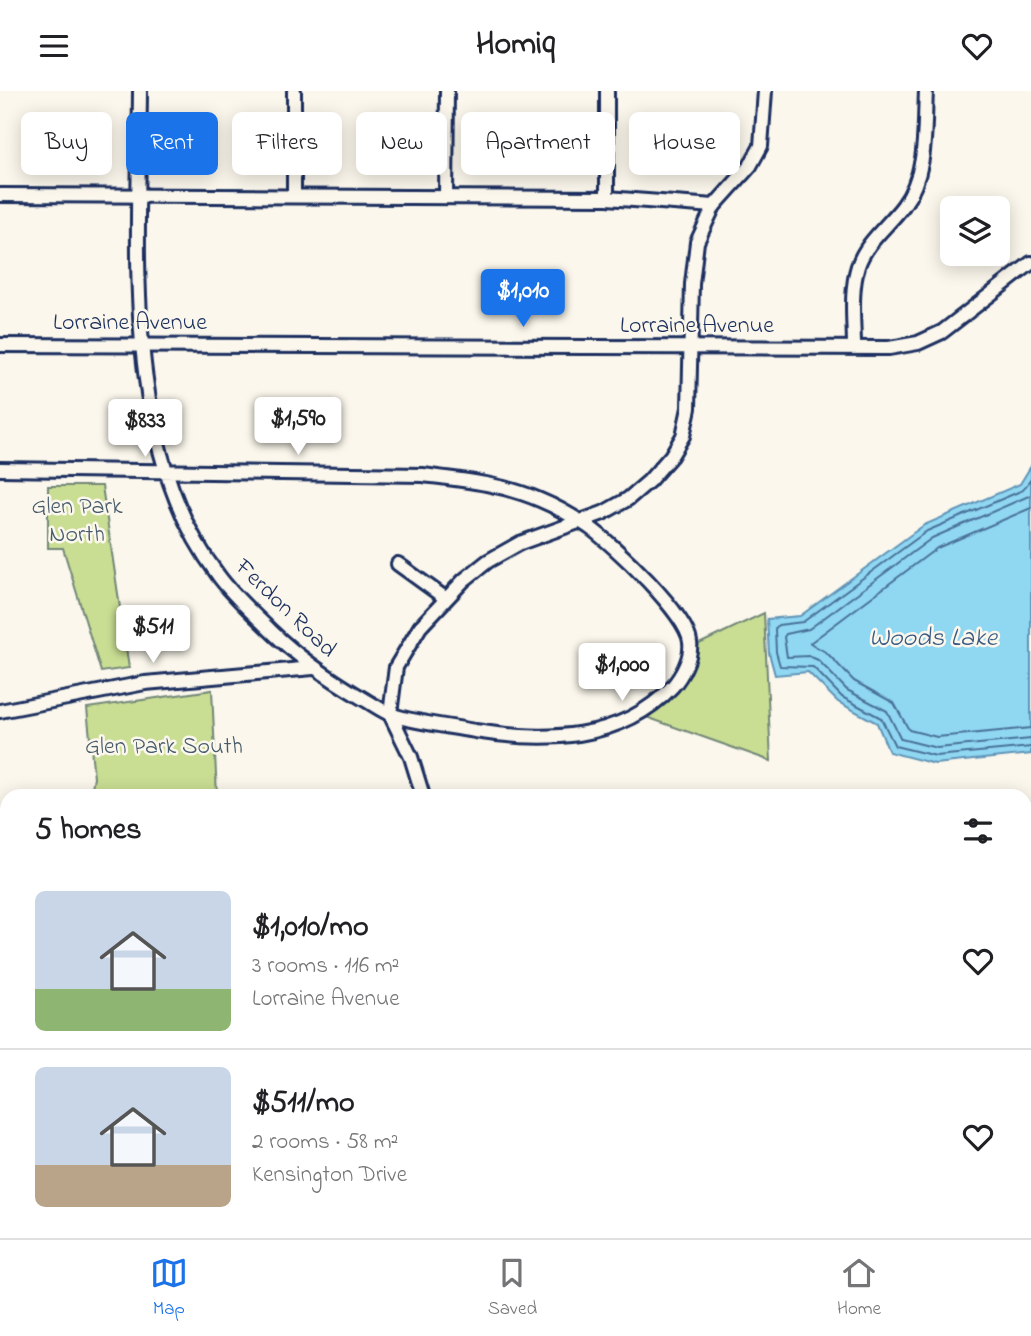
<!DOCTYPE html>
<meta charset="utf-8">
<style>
:root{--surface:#fff;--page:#f6f6f6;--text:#202124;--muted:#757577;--line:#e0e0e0;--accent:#1a73e8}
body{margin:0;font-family:"Indie Flower",sans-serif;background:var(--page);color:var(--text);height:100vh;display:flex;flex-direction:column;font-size:26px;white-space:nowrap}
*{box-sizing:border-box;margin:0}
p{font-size:23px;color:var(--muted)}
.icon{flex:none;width:38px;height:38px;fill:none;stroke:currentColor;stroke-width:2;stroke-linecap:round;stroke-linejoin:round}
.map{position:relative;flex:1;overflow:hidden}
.drawer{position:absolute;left:0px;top:698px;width:1032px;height:450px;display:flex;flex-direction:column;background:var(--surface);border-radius:21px 21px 0 0;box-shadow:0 4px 18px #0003}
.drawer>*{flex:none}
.banner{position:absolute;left:21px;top:21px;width:990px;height:63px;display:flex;gap:14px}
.buttons{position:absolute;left:940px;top:105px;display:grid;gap:14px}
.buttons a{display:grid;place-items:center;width:70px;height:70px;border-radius:10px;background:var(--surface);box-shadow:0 4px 18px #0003;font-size:35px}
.price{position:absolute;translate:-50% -60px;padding:0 16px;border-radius:7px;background:#fff;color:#222;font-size:23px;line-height:46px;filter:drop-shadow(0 2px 4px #0008)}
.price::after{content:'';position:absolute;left:50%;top:42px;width:21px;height:16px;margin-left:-10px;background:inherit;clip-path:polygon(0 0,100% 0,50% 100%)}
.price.on{background:var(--accent);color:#fff}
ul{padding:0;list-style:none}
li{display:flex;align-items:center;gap:21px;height:175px;padding:0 35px}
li+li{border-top:2px solid var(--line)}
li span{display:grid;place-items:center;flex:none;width:196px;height:140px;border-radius:10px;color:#555}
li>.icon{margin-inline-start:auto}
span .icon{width:84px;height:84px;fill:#fffc;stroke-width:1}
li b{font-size:30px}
h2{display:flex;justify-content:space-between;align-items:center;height:84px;padding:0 35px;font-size:30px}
.chip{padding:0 24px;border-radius:10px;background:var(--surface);box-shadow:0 4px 18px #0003;font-size:24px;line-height:63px}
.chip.on{background:var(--accent);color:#fff}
header{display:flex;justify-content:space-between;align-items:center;height:91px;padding:0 35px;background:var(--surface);font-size:32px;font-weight:700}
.menu{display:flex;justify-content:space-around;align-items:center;height:98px;border-top:2px solid var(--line);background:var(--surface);font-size:19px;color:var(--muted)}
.menu a{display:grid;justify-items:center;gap:4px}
.menu .on{color:var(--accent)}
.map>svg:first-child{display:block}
</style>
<header><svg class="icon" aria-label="menu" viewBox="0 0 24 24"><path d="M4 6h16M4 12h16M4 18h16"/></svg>Homiq<svg class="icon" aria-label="heart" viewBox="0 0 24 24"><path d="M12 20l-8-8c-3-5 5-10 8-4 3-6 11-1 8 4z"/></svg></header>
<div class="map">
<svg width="1031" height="1147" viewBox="0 0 1031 1147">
<rect width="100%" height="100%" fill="#fbf7ec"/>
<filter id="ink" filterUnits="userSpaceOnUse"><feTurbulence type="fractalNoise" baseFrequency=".0143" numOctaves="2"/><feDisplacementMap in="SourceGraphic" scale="14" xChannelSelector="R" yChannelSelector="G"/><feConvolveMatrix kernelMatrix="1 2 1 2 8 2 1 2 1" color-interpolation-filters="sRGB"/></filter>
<g filter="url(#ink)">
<g fill="#c9de93" stroke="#728678" stroke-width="2">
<path d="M48 395H102L129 577 101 581 63 457H48Z"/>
<path d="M764 522 771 670 646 626C680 602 688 595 699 553Z"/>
<path d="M212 599 217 705H90L94 687 87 617Z"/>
</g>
<path fill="#90d7f2" stroke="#6194b7" stroke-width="2" d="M1031 375V663L935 673 889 661 877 632 838 611 808 581 775 584 769 562 767 528 800 525 924 434 1020 393Z"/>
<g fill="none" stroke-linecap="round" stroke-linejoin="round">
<g stroke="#4a7299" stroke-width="2">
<path d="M1031 388 1023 399 927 440 803 531 778 534 775 538 776 561 780 575 813 576 842 606 881 627 895 655 936 665 1031 656"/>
<path d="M1031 404 932 447 809 538 786 543 784 546 787 566 809 565 818 569 847 599 887 620 901 648 937 657 1031 648"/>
<path d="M1031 417 937 457 810 552 827 562 854 590 894 612 909 639 937 646 1031 637"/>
</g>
<defs>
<g id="minor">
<path d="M0 104 607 107 714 115"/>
<path d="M294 105V0"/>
<path d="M446 106 447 0"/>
<path d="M607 107V0"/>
<path d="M0 254 889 257 918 252 942 241 1031 172"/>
<path d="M854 256C854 230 850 201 858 175 866 151 888 135 903 115 928 82 924 39 926 0"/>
<path d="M0 378 423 384C463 389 503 393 540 409 557 416 574 426 589 436 613 453 687 523 690 551 692 566 682 585 672 596 620 651 544 651 475 640 448 635 418 632 392 624 382 620 371 612 362 607 328 587 299 567 271 540 253 522 233 505 218 484 120 354 139 154 140 0"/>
<path d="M398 473 445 507"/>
<path d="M0 620 145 592 313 577"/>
<path d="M423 705 411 666 390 623 396 576 420 536 464 489 488 470 520 452 603 422 628 408 649 390 671 365 683 345 689 317 692 193 697 151 714 115 750 75 761 55 765 0"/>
<path d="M1026 762 1031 763"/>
<path d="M0 788 7 789"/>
<path d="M1026 806H1031"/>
<path d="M0 873 7 874"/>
<path d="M1026 992H1031"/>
<path d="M1026 1080H1031"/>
<path d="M445 1141V1147"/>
<path d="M604 1141V1147"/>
<path d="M42 1147V1141"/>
<path d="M201 1147V1141"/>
<path d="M361 1147V1141"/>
<path d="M960 1147V1141"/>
</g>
</defs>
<use href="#minor" stroke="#1b2f5e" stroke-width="18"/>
<use href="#minor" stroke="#fbf7ec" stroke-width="12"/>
</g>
</g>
<g text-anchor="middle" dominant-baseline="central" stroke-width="5" stroke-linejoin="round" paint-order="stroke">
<g font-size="24" fill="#1b2f5e" stroke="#fbf7ec">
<text x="130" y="232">Lorraine Avenue</text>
<text x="697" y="235">Lorraine Avenue</text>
<text transform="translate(285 518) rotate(44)">Ferdon Road</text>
</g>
<g font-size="24" fill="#465b6b" stroke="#fbf7ec">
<text x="77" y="416">Glen Park<tspan x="77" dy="28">North</tspan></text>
<text x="164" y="656">Glen Park South</text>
</g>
<g font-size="26" font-style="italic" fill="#385983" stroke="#fbf7ec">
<text x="933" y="548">Woods Lake</text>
</g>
</g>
</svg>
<div class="buttons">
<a><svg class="icon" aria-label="layers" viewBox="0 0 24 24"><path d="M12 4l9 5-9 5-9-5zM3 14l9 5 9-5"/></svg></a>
</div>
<b class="price on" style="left:523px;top:238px">$1,010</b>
<b class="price" style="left:298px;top:366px">$1,590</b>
<b class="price" style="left:145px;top:368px">$833</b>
<b class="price" style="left:153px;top:574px">$511</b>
<b class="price" style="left:622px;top:612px">$1,000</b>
<div class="banner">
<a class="chip">Buy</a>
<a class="chip on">Rent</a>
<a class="chip">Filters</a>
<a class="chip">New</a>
<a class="chip">Apartment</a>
<a class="chip">House</a>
</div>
<section class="drawer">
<h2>5 homes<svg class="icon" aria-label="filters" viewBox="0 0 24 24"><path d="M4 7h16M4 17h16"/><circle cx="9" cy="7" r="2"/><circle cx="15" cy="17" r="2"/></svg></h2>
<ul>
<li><span style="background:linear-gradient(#c9d6e8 70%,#8fb573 0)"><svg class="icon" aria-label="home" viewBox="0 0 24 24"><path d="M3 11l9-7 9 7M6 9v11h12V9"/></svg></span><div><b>$1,010/mo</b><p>3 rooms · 116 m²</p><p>Lorraine Avenue</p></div><svg class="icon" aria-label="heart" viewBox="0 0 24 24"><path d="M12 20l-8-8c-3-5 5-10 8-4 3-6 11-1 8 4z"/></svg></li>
<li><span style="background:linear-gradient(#c9d6e8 70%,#b9a48a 0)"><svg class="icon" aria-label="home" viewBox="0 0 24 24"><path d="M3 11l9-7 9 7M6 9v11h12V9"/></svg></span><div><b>$511/mo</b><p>2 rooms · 58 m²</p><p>Kensington Drive</p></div><svg class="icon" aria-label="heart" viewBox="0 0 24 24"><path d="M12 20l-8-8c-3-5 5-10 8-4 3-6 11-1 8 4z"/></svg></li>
</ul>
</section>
</div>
<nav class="menu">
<a class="on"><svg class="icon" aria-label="map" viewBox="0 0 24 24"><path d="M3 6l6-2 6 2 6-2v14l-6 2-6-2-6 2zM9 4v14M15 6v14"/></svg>Map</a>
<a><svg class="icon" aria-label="saved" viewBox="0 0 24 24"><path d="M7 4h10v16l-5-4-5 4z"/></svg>Saved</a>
<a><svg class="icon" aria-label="home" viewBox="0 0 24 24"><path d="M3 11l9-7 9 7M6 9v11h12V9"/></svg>Home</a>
</nav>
